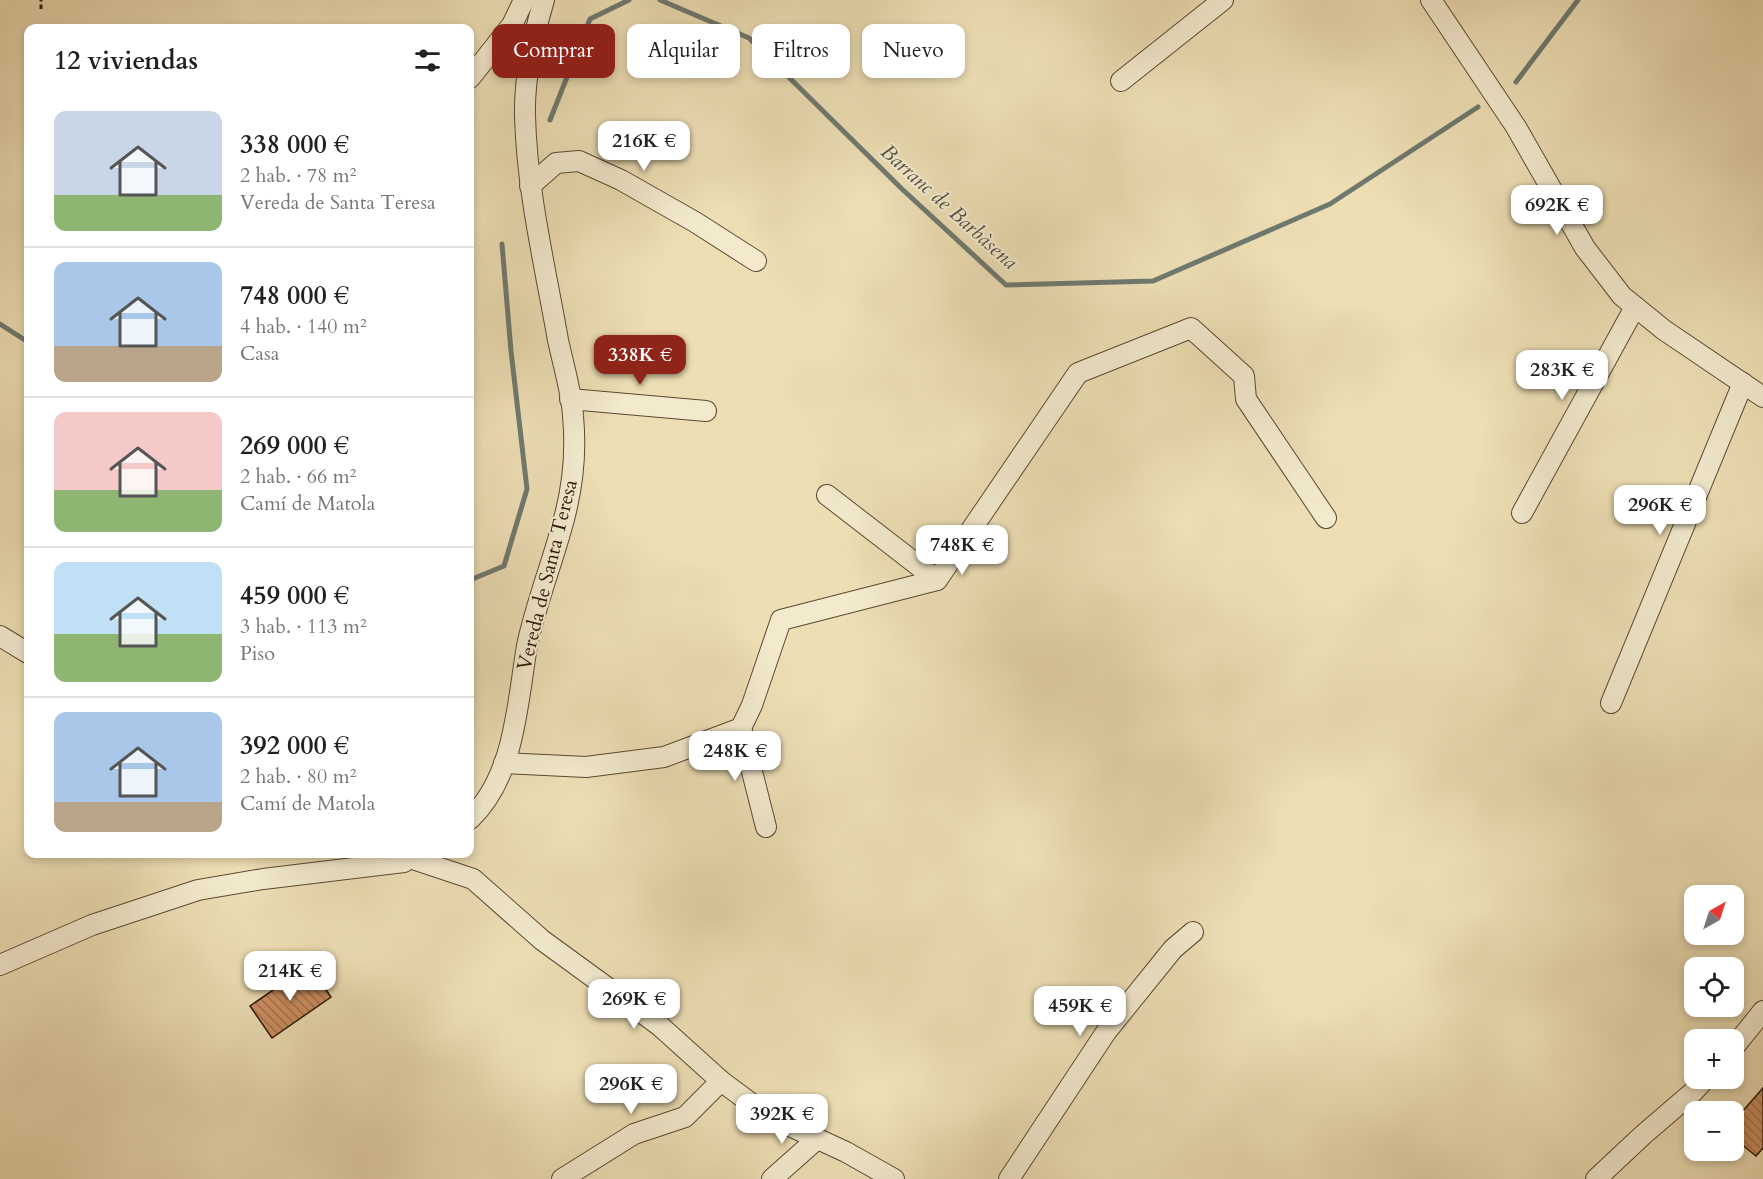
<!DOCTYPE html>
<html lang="es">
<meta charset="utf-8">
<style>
:root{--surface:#fff;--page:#f6f6f6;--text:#202124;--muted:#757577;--line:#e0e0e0;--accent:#8f2418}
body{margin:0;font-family:Cardo,serif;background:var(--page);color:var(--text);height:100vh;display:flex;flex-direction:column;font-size:22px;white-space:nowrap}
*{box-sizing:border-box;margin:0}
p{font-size:20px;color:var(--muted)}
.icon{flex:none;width:33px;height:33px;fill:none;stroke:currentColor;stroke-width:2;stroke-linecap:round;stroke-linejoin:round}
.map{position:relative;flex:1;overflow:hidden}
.sheet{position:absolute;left:24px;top:24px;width:450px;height:834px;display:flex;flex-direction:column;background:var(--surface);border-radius:12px;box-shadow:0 3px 9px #0003}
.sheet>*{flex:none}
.guide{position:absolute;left:492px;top:24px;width:570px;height:54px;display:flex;gap:12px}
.needle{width:39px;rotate:39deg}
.tools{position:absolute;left:1684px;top:885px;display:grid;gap:12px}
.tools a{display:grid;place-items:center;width:60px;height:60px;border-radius:12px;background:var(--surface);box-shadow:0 3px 9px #0003;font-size:30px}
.price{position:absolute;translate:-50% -51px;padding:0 14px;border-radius:12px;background:#fff;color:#222;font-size:20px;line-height:39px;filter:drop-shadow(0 2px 3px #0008)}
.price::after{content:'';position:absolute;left:50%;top:36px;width:18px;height:14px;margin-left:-9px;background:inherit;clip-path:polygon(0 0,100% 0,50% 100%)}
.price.on{background:var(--accent);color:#fff}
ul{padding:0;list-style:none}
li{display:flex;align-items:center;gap:18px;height:150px;padding:0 30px}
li+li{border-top:2px solid var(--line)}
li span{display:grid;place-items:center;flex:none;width:168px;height:120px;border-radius:12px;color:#555}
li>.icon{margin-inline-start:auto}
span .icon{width:72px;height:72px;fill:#fffc;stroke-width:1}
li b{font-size:26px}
h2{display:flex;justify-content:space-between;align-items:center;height:72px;padding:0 30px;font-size:26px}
.tag{padding:0 21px;border-radius:12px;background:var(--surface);box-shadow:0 3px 9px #0003;font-size:21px;line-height:54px}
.tag.on{background:var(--accent);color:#fff}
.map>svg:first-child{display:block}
</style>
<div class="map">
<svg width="1763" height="1179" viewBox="0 0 1763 1179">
<defs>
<pattern id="building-back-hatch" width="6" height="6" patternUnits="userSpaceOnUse" patternTransform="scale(1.5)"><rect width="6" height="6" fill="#cb8e61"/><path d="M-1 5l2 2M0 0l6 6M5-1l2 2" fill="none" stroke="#a5734e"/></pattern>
</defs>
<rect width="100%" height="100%" fill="#eddeb4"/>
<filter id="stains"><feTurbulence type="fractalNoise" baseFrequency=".00333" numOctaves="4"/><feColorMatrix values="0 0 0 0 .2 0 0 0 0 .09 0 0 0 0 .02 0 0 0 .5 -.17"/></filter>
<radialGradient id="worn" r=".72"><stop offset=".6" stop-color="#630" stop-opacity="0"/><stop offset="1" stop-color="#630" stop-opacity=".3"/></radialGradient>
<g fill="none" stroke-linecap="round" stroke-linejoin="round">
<g stroke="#6f7970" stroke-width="5">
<path d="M660 0 749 38 902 189 1006 285 1153 281 1330 204 1478 107"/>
<path d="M1516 82 1578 0"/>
<path d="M550 120 590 19 629 0"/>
<path d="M0 324 28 342"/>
<path d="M470 580 504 566 527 489 511 351 502 244"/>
</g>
</g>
<g fill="url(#building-back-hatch)" stroke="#2b1706" stroke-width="1.5">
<path d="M309 965 331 997 272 1038 250 1006Z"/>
<path d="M1763 1088V1148L1756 1156 1734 1138 1740 1130 1734 1125V1121Z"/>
</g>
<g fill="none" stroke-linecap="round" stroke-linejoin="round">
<defs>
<g id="street">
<path d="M1431 0 1516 127 1585 248 1622 296 1664 330 1763 397"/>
<path d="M470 78 512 25 524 0"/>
<path d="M1121 81 1223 0"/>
<path d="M530 186 556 163 579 161 621 180 695 222 756 261"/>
<path d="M570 399 706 411"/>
<path d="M827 495 937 580"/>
<path d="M1522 513 1635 307"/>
<path d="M0 636 28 653"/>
<path d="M1611 703 1743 383"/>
<path d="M741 728 766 827"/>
<path d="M504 763 586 767 664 757 741 728 752 705 781 620 937 580 1078 373 1191 328 1244 376 1246 399 1326 518"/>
<path d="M470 819C515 776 517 705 527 646 536 602 554 559 565 515 573 484 576 448 573 416 572 393 563 364 558 340 545 266 527 192 525 116 524 77 533 37 544 0"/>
<path d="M386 854 413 859 473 879 542 940 660 1026 721 1081 768 1116 846 1152 894 1179"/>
<path d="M0 965 92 925 198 890 263 879 404 862"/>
<path d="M1734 1047 1763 1011"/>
<path d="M562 1179 634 1134 685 1117 721 1081"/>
<path d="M772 1179 817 1139"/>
<path d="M1009 1179 1106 1032 1173 949 1193 932"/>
<path d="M1596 1179 1643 1135 1693 1092 1706 1078"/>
</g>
</defs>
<use href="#street" stroke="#5c4932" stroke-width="22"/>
<path stroke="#2b1706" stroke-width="3" stroke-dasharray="4.5 3" stroke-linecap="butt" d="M41 9V0"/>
<use href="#street" stroke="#f3eace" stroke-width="20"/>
</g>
<g text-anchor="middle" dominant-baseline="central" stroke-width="4.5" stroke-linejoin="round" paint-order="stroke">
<g font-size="20" fill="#2b1706" stroke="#f3eace">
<text transform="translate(547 575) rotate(-76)">Vereda de Santa Teresa</text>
</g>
<g font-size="21" font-style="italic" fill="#535044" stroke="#f3eace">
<text transform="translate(949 207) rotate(42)">Barranc de Barbàsena</text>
</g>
</g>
<rect width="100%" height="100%" filter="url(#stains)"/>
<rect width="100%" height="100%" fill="url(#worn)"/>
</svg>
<div class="tools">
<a><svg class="needle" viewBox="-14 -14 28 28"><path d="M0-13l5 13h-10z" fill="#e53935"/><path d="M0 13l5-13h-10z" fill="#757577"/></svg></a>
<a><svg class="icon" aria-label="locate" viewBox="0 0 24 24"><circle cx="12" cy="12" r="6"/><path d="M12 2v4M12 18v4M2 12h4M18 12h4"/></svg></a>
<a>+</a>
<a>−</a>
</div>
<b class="price" style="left:644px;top:172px">216K €</b>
<b class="price" style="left:1557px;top:236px">692K €</b>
<b class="price on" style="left:640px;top:386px">338K €</b>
<b class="price" style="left:1562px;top:401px">283K €</b>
<b class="price" style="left:1660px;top:536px">296K €</b>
<b class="price" style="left:962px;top:576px">748K €</b>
<b class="price" style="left:735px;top:782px">248K €</b>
<b class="price" style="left:290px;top:1002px">214K €</b>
<b class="price" style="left:634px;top:1030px">269K €</b>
<b class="price" style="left:1080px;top:1037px">459K €</b>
<b class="price" style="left:631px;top:1115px">296K €</b>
<b class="price" style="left:782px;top:1145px">392K €</b>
<div class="guide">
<a class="tag on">Comprar</a>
<a class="tag">Alquilar</a>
<a class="tag">Filtros</a>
<a class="tag">Nuevo</a>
</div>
<section class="sheet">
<h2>12 viviendas<svg class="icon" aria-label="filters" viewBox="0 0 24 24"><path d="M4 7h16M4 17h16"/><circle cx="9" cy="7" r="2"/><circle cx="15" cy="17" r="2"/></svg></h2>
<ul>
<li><span style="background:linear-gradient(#c9d6e8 70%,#8fb573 0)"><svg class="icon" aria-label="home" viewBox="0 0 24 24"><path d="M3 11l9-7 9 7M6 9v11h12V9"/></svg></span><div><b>338 000 €</b><p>2 hab. · 78 m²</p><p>Vereda de Santa Teresa</p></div></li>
<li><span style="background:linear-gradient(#a9c7e8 70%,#b9a48a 0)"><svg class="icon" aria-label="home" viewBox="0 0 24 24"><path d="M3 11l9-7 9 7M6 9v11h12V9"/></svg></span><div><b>748 000 €</b><p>4 hab. · 140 m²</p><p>Casa</p></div></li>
<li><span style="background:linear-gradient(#f6c9c9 65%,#8fb573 0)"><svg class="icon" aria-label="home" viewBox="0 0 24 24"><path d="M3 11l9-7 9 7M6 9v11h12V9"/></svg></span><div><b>269 000 €</b><p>2 hab. · 66 m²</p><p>Camí de Matola</p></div></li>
<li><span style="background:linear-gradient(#bfe0f5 60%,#8fb573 0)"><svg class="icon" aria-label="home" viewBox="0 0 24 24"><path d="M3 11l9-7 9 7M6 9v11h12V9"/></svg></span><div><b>459 000 €</b><p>3 hab. · 113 m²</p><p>Piso</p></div></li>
<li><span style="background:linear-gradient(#a9c7e8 75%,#b9a48a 0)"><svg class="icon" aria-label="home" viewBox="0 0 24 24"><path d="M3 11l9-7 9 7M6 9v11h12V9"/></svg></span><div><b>392 000 €</b><p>2 hab. · 80 m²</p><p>Camí de Matola</p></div></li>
</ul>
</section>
</div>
